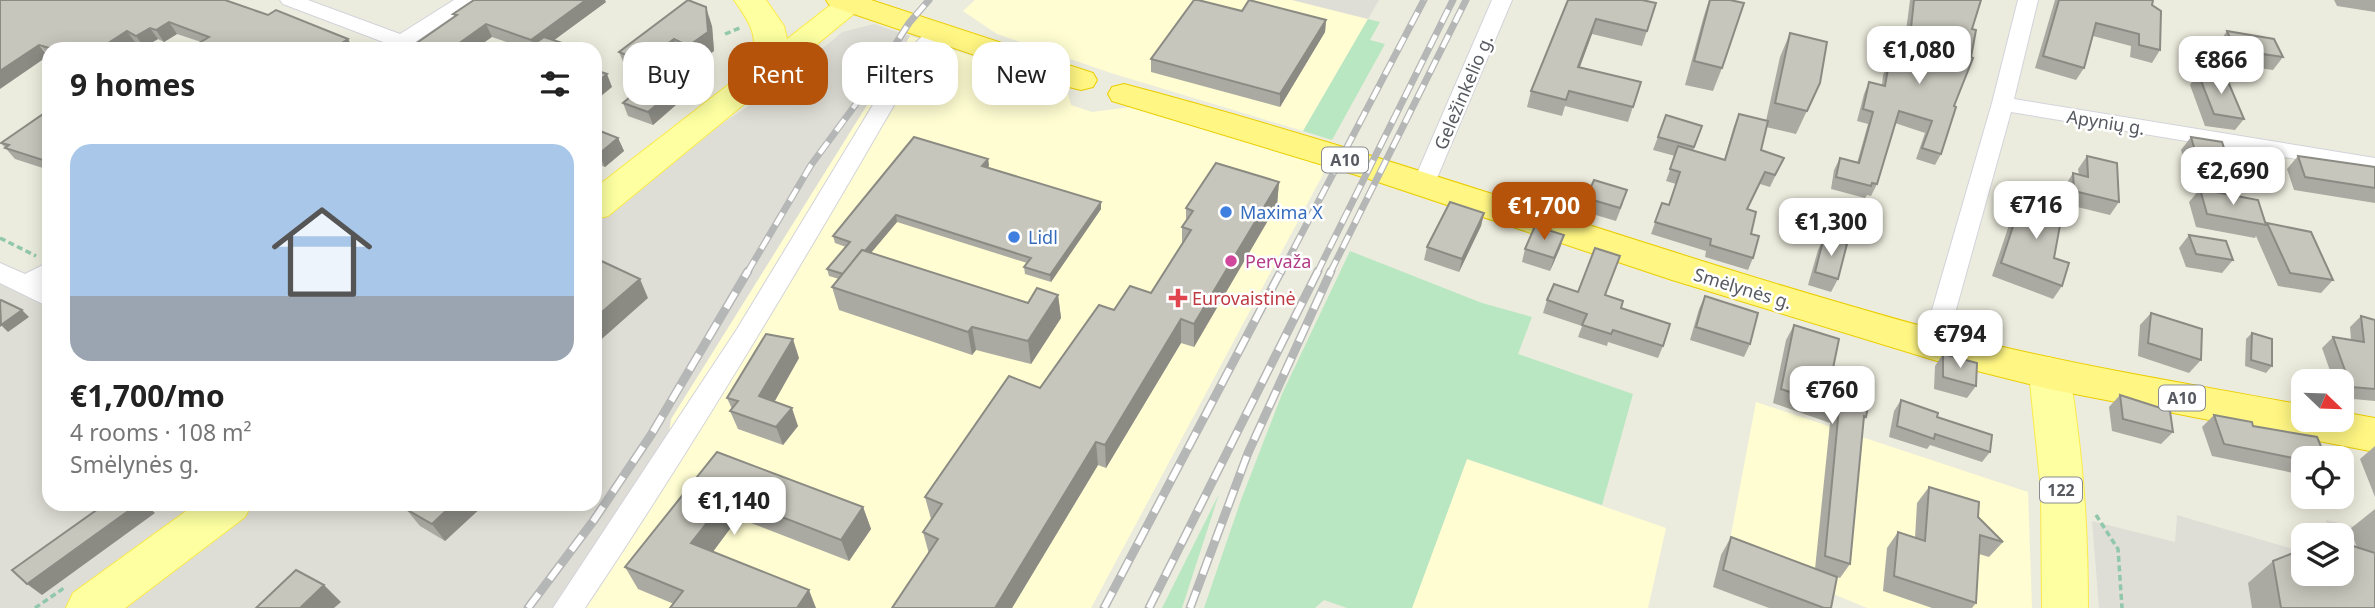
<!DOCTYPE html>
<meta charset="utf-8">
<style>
:root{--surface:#fff;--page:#f6f6f6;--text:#222;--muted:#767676;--line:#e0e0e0;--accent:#b45309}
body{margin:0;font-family:"Noto Sans",sans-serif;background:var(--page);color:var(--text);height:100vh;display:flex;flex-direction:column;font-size:26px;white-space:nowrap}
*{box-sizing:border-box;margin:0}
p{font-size:23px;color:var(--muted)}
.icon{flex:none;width:38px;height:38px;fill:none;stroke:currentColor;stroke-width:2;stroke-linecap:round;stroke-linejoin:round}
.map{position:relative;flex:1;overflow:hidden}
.side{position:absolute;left:42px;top:42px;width:560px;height:469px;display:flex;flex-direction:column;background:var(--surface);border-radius:21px;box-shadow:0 4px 18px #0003}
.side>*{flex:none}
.banner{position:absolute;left:623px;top:42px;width:665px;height:63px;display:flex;gap:14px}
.needle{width:46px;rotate:113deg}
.tools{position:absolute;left:2291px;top:369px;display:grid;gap:14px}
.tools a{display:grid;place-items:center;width:63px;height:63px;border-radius:14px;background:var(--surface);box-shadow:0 4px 18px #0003;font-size:35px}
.price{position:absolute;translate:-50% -60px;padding:0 16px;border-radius:14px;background:#fff;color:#222;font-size:23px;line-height:46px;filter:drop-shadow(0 2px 4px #0008)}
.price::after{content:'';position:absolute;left:50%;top:42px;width:21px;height:16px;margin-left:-10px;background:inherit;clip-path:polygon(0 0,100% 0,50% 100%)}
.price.active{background:var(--accent);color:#fff}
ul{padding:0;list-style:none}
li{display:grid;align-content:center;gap:14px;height:371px;padding:0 28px}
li+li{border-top:2px solid var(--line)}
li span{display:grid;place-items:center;height:217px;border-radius:21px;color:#555}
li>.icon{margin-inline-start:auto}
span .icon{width:126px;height:126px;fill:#fffc;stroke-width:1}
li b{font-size:30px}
h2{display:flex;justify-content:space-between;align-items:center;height:84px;padding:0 28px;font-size:30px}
.tag{padding:0 24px;border-radius:21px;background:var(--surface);box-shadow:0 4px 18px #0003;font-size:24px;line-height:63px}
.tag.active{background:var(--accent);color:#fff}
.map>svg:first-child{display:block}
</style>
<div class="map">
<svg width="2375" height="608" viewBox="0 0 2375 608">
<rect width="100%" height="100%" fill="#ececde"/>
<g fill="#fffdd1">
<path d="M975 0H1292L1368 19 1303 131 1111 73 997 34 963 11Z"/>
<path d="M910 36 1056 83 1068 93 1071 105 1092 112 1131 107 1328 165 1091 608H554L667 444 671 419Z"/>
<path d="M1756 402 2028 492 2032 608H1867L1728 550Z"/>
<path d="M1467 459 1666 528 1648 608H1412Z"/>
</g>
<g fill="#dfded6">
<path d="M1292 0H1379L1368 19Z"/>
<path d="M874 24 910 36 671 419 667 444 554 608H0V272L49 300V504H595V219L675 155 781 84 842 32Z"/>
<path d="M2177 515 2303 552V574H2342V536L2329 535 2326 520 2375 531V608H2099L2092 521 2175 542Z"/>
</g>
<g fill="#b8e7c1">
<path d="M1368 19 1380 22 1370 40 1385 44 1332 140 1303 131Z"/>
<path d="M1350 251 1482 303 1532 317 1518 354 1633 394 1602 505 1467 459 1412 608H1347L1324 600 1315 608H1204L1241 500 1282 394Z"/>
<path d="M1219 494 1182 608H1162Z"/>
</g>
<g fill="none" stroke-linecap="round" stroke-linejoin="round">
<defs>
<g id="street">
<path d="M280 0H308L400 34 454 0H477L405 49H381L386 43 283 4Z"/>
<path d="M1492 0H1512L1434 185 1431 190H1415L1412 185Z"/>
<path d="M2018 0H2038L2014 99 2375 158V172L2011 112 1952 324 1946 353 1937 356 1928 353 1924 346 1928 324 1992 103Z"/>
<path d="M937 26 947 32 920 60C813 246 704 430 585 608H553L737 329 902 57 930 28Z"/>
<path d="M49 262V282L45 285 49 287V307L0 283V263L25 274Z"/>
</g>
<g id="primary">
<path d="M734 0H766L784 26 787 39 837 0H865L867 3 608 216 595 219V188L750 68C760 37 751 24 734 0Z"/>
<path d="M2049 357 2063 362C2073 381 2074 404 2077 425 2085 485 2088 547 2088 608H2042L2041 490 2029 373 2035 362Z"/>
<path d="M196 504H252L245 517 125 608H66L73 593Z"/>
</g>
<g id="highway">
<path d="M826 0H871L1093 73 1097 80 1093 87 1081 90 1069 87 830 6Z"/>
<path d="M1124 84C1398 156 1663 256 1936 330 2056 363 2180 382 2303 405V420H2342V412L2375 418V452L2049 389 1937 361 1672 280 1369 179 1112 101 1108 94 1112 87Z"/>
</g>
</defs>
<use href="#street" stroke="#d2d3da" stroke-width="2"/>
<use href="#primary" stroke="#fbea49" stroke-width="2"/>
<use href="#highway" stroke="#ebcd00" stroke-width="2"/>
<g stroke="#91c7aa" stroke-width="3.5" stroke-dasharray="6 3.5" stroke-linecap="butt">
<path d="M725 34 740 28"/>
<path d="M0 238 36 256"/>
<path d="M2096 515 2118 549 2122 608"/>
<path d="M35 608 64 588"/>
</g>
<use href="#street" fill="#fff" fill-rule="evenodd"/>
<use href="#primary" fill="#fdffa1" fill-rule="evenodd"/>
<use href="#highway" fill="#fff683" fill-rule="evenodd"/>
<defs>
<g id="rail-far1">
<path d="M747 273 811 165 867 89 909 23 929 0"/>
<path d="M1281 273 1424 0"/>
<path d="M1317 273 1453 0"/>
<path d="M1330 273 1466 0"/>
</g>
<g id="rail">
<path d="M528 608 594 520 651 435 748 271"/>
<path d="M1104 608 1281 271"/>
<path d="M1149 608 1318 271"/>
<path d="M1190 608 1248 453 1331 271"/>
</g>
</defs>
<use href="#rail-far1" stroke="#b5b6b6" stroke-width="7"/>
<use href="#rail" stroke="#b5b6b6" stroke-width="9"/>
<use href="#rail-far1" stroke="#fff" stroke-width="4.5" stroke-dasharray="14" stroke-linecap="butt"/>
<use href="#rail" stroke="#fff" stroke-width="6" stroke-dasharray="18" stroke-linecap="butt"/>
</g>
<g fill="#abaaa2">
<path d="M0 0H225L354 49 201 42 177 34 164 42 158 39 144 47 135 42 124 49H49V56Z"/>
<path d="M1568 0 1656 3 1642 46 1592 34 1580 67 1641 82 1628 122 1565 106 1562 116 1527 107 1531 91Z"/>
<path d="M1709 0 1722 68 1713 91 1685 85 1703 19Z"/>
<path d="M1910 0H1981L1972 29 1954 106 1941 154 1935 165 1916 159 1925 133 1895 123 1877 184 1871 196 1867 195 1865 198 1831 189 1834 170 1840 158 1857 163 1868 124 1857 121 1864 94 1869 82 1882 85 1883 75 1889 63 1924 72 1933 50 1929 49 1930 44 1905 39Z"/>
<path d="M2055 0H2153L2152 5 2160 50 2152 63 2130 57 2131 46 2093 36 2084 68 2076 80 2035 68Z"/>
<path d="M2334 0H2375V12L2337 6Z"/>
<path d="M606 2 554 40 526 49 492 37 455 17 453 14Z"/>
<path d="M1326 20 1325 32 1280 107 1151 72V59Z"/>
<path d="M712 26 714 51 695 64 681 58 650 80 627 71 619 52Z"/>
<path d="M2227 31 2283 57 2273 70 2225 63 2218 44Z"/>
<path d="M1790 33 1820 83 1796 134 1766 127 1761 150 1784 158 1770 187 1760 184 1747 210 1753 258 1748 270 1705 257 1706 251 1651 234 1662 203 1669 205 1676 184 1666 181 1675 156 1653 150 1666 115 1702 126 1693 151 1724 160 1734 126 1739 114 1766 121 1780 57Z"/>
<path d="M2198 73 2244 119 2235 130 2205 126 2190 85Z"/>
<path d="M673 91 677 104 653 125 628 116 623 103Z"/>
<path d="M49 110V170L15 159 1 143Z"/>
<path d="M595 129 618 138 624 151 605 167 595 163Z"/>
<path d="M2191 137 2228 160 2217 173 2186 167 2181 150Z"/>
<path d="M2087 156 2119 202 2110 215 2065 204V186L2073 173 2079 175 2078 169Z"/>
<path d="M2298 156 2375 167V203L2294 190 2287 169Z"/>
<path d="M988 159 989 166 987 167 1101 202V209L1051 282 1025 274 1024 267 1027 263 897 222 871 253 1028 303 1058 295 1061 318 1031 364 976 350 972 355 839 310 832 287 839 279 829 276 827 269 846 247 835 243 833 236Z"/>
<path d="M1279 182 1277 205 1194 347 1181 343 1106 468 1098 465 1012 608H892L929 554 923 532 931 519 925 497 1040 388 1114 310 1151 293 1182 244V227L1186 221V208Z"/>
<path d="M2200 189 2266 225 2267 223 2333 280 2321 293 2278 286 2256 236 2255 238 2196 227 2189 202Z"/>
<path d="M2019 195 2054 258 2062 286 2053 299 1992 276 2008 228 2011 208Z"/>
<path d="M1586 198 1623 203 1616 221 1582 211Z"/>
<path d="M1800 200 1831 232 1828 238 1838 279 1831 292 1808 285 1818 250 1821 244 1788 234 1794 213Z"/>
<path d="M1484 213 1481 226 1459 272 1424 260 1427 247Z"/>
<path d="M1564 235 1560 248 1550 271 1522 262 1525 249Z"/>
<path d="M2189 235 2233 260 2222 273 2186 267 2179 248Z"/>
<path d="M1578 292 1606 295 1663 346 1658 358 1608 342 1607 346 1578 337 1582 326 1543 313 1547 300Z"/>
<path d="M1705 296 1750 344 1744 357 1690 340 1699 309Z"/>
<path d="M2151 313 2201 360 2189 373 2138 356 2140 325Z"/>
<path d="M2361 316 2375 320V401L2342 398V382H2334L2322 348 2333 337 2351 340 2350 327Z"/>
<path d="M1794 325 1866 417 1863 422 1850 564 1840 578 1831 575V608H1769L1713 587 1721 555 1731 537 1815 569 1830 423 1773 403 1786 340Z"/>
<path d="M2252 333 2272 366 2266 373 2245 366 2246 339Z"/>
<path d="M1943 354 1976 386 1967 398 1934 389 1935 366Z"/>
<path d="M799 358 774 402 798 426 783 445 738 429 730 411 732 409 727 398Z"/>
<path d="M2120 395 2173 432 2161 444 2112 431 2109 407Z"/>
<path d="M1901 400 1937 417 1990 452 1982 462 1930 445 1927 449 1889 437 1894 411Z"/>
<path d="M2214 415 2253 426 2303 458V475L2212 456 2202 427Z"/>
<path d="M2375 446V497L2360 459Z"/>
<path d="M717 452 863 507 871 529 849 561 738 518 674 604 638 589 625 567Z"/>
<path d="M1929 487 1978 517 2003 542 1989 557 1979 554 1976 603 1972 608H1932L1883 591 1887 548 1898 532 1915 538 1917 503Z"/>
<path d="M412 504H485L445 541 420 526 406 509Z"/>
<path d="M2375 509V608H2252L2248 583 2273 561 2294 553 2303 544V574L2347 544 2357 547 2350 529Z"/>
<path d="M2320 530 2336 536H2314Z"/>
</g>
<g fill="#8b8b84">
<path d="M586 0H605L606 2 542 49H535L531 40Z"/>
<path d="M706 7 712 26 714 51 695 64 688 46Z"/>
<path d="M1596 19 1592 34 1574 82 1578 67Z"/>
<path d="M1326 20 1325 32 1280 107V94Z"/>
<path d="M169 22 177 34 164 42 156 30Z"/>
<path d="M486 24 492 37 475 49H451Z"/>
<path d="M150 28 158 39 144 47 136 36Z"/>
<path d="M127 31 135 42 124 49H99Z"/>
<path d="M348 39 354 49H332Z"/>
<path d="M674 39 681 58 650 80 643 62Z"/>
<path d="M39 45 48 56 0 89V71Z"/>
<path d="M607 74 612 87 595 101V84Z"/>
<path d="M673 91 677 104 653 125 648 112Z"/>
<path d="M618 138 624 151 605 167 599 154Z"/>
<path d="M988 159 989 166 983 173 982 166Z"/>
<path d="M1279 182 1277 205 1194 347V324Z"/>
<path d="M1101 202V209L1051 282 1050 275Z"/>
<path d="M1484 213 1481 226 1459 272 1462 259Z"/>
<path d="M896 215 897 222 847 281 845 275Z"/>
<path d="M1564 235 1560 248 1550 271 1554 258Z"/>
<path d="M640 279 648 298 595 345V318Z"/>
<path d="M1058 295 1061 318 1031 364 1028 341Z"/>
<path d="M22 310 29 317 8 332 1 325Z"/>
<path d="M1181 319V343L1106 468 1105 445Z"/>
<path d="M972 327 976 350 972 355 968 332Z"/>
<path d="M793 339 799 358 767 415 759 396Z"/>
<path d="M792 408 798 426 783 445 776 427Z"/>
<path d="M1096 442 1098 465 1012 608H995Z"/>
<path d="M728 496 738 518 703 565 691 543Z"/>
<path d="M138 504H145L155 513 42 595 27 584Z"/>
<path d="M453 504H485L445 541 432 524Z"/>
<path d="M863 507 871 529 849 561 841 540Z"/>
<path d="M324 585 341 602 334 608H300Z"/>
<path d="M809 590 816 608H797Z"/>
</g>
<g fill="#c7c6bc" stroke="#8b8b84" stroke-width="2">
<path d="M0 0H225L268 15 276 10 348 39 332 49H189L209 37 169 22 156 30 150 28 136 36 127 31 99 49H53L39 45 0 71Z"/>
<path d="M474 0H586L531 40 486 24 451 49H408L457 15 453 14Z"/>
<path d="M688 0 706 7 708 32 688 46 674 39 643 62 619 52Z"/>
<path d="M1194 0H1198L1242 11 1249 0 1326 20 1280 94 1151 59Z"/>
<path d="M1568 0H1642L1656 3 1647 31 1596 19 1578 67 1641 82 1633 107 1569 91 1566 100 1531 91Z"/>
<path d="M1710 0H1730L1744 3 1722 68 1694 61Z"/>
<path d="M1914 0H1981L1972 29 1976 30 1971 57 1973 58 1954 106 1956 107 1941 154 1922 148 1932 121 1899 111 1877 184 1872 183 1871 186 1836 177 1840 158 1859 163 1873 112 1863 109 1869 82 1885 86 1889 63 1925 72 1939 38 1935 37 1936 33 1911 28Z"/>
<path d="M2059 0H2153L2152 5 2161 11 2160 50 2139 45V34L2096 23 2084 68 2043 56Z"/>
<path d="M2227 31 2274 39 2283 57 2235 50Z"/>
<path d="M1790 33 1827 42 1820 83 1807 111 1775 103Z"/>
<path d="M544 37 568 45 564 49H527Z"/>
<path d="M595 70 607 74 595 84Z"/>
<path d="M2198 73 2227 79 2244 119 2214 114Z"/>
<path d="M648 82 673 91 648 112 623 103Z"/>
<path d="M49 110V162L5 148 9 145 1 143Z"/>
<path d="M1739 114 1768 121 1761 150 1784 158 1775 175 1765 172 1747 209 1756 212 1751 234 1759 236 1753 258 1710 245 1711 239 1655 222 1662 203 1669 205 1680 172 1670 169 1678 146 1725 160Z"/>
<path d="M1666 115 1702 126 1694 147 1658 137Z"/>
<path d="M595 129 618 138 599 154 595 152Z"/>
<path d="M914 137 988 159 982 166 1101 202 1050 275 1024 267 1031 258 896 215 865 251 862 250 843 274 827 269 850 242 833 236Z"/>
<path d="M2191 137 2222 142 2228 160 2196 154Z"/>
<path d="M2087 156 2117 163 2119 202 2074 191 2073 173 2088 177Z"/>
<path d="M2298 156 2375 167V188L2305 177Z"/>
<path d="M1216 163 1279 182 1194 324 1181 319 1105 445 1096 442 995 608H892L938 539 923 532 942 504 925 497 1009 376 1040 388 1099 305 1114 310 1130 286 1151 293 1191 230 1182 227 1193 211 1186 208Z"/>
<path d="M1594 180 1627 190 1620 208 1586 198Z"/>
<path d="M2200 189 2258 200 2266 225 2207 214Z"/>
<path d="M2019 195 2063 209 2054 258 2069 263 2062 286 2001 263 2017 214Z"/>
<path d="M1800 200 1836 211 1831 232 1795 221Z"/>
<path d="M1450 202 1484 213 1462 259 1427 247Z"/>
<path d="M2267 223 2311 232 2333 280 2290 273Z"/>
<path d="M1535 226 1564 235 1554 258 1525 249Z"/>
<path d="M2189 235 2226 241 2233 260 2196 254Z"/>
<path d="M1824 237 1847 244 1838 279 1815 272Z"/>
<path d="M1595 248 1620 256 1605 295 1623 301 1621 308 1670 324 1663 346 1613 330 1611 334 1582 325 1587 314 1547 300 1554 284 1578 292Z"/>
<path d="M862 250 1028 303 1037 288 1058 295 1028 341 972 327 968 332 832 287Z"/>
<path d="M595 258 640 279 595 318Z"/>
<path d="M1705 296 1758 313 1750 344 1696 327Z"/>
<path d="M1 300 22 310 1 325 0 301Z"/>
<path d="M2151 313 2202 329 2201 360 2148 343Z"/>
<path d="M2361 316 2375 320V389L2351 387 2333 337 2364 342Z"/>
<path d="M1794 325 1839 339 1832 373 1872 386 1866 417 1864 416 1850 564 1825 556 1839 408 1781 389Z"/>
<path d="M2252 333 2272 339V366L2251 360Z"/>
<path d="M766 334 793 339 759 396 792 408 776 427 730 411 738 401 727 398Z"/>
<path d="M1943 354 1977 363 1976 386 1943 377Z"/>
<path d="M2120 395 2170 411 2173 432 2123 419Z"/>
<path d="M1901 400 1938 413 1937 417 1992 435 1990 452 1935 434 1934 439 1897 426Z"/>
<path d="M2214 415 2252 422 2253 426 2317 437 2326 458H2303V460L2224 444Z"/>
<path d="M717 452 863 507 841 540 728 496 691 543 809 590 797 608H670L683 591 625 567Z"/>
<path d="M1929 487 1979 502 1978 517 2003 542 1980 535 1976 603 1894 576 1898 532 1925 541Z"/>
<path d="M105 504H138L27 584 12 570Z"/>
<path d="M412 504H453L432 524 406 509Z"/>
<path d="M2320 530 2336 536H2321Z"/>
<path d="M1731 537 1837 577 1831 608H1824L1723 570Z"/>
<path d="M2342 539 2347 544 2375 553V608H2281L2273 561 2303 549V574H2342Z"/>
<path d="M296 570 324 585 300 608H256Z"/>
</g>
<g fill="#3f7fe0" stroke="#fff" stroke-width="2.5">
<circle cx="1226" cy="212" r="7"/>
<circle cx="1014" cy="237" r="7"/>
</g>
<circle fill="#d1479c" stroke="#fff" stroke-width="2.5" cx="1231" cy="261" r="7"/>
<path fill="#e0444e" stroke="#fff" stroke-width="2.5" d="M1174.5 287.5h7v7h7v7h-7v7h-7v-7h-7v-7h7z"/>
<g text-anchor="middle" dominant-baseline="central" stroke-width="5" stroke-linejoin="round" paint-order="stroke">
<g fill="#fff" stroke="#8a8c90" stroke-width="2">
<rect x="1322" y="147.5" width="46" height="25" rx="5"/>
<rect x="2159" y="385.5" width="46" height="25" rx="5"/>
<rect x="2040" y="477.5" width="42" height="25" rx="5"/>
</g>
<g font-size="16" font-weight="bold" fill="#585a61">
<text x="1345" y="160">A10</text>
<text x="2182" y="398">A10</text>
<text x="2061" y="490">122</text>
</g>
<g font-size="18" fill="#585a61" stroke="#fff">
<text transform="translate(1463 92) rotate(-67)">Geležinkelio g.</text>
<text transform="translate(2106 122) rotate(9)">Apynių g.</text>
<text transform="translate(1743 288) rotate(17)">Smėlynės g.</text>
</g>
<g font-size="18" fill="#366cbe" stroke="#fff" text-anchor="start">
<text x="1240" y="212">Maxima X</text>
<text x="1028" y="237">Lidl</text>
</g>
<g font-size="18" fill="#b23c85" stroke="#fff" text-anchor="start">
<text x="1245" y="261">Pervaža</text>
</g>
<g font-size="18" fill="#be3a42" stroke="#fff" text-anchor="start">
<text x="1192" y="298">Eurovaistinė</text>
</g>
</g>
</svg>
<div class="tools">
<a><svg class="needle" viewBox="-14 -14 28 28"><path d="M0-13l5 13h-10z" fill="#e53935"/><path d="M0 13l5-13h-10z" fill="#767676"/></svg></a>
<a><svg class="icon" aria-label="locate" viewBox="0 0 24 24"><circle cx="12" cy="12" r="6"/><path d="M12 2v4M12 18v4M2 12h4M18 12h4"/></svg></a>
<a><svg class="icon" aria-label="layers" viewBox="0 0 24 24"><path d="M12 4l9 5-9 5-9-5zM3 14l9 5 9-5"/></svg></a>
</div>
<b class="price" style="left:1919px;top:86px">€1,080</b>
<b class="price" style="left:2221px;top:96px">€866</b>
<b class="price" style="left:2233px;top:207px">€2,690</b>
<b class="price" style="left:2036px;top:241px">€716</b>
<b class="price active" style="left:1544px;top:242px">€1,700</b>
<b class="price" style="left:1831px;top:258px">€1,300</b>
<b class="price" style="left:1960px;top:370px">€794</b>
<b class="price" style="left:1832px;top:426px">€760</b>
<b class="price" style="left:734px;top:537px">€1,140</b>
<div class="banner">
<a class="tag">Buy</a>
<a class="tag active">Rent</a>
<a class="tag">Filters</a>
<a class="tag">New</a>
</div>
<section class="side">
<h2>9 homes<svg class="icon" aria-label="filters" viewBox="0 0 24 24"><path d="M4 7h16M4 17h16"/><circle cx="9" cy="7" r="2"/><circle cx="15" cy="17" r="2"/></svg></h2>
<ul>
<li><span style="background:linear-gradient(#a9c7e8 70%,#9aa5b1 0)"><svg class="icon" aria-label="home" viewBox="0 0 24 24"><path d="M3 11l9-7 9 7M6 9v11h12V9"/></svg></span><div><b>€1,700/mo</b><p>4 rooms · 108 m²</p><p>Smėlynės g.</p></div></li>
</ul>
</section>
</div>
